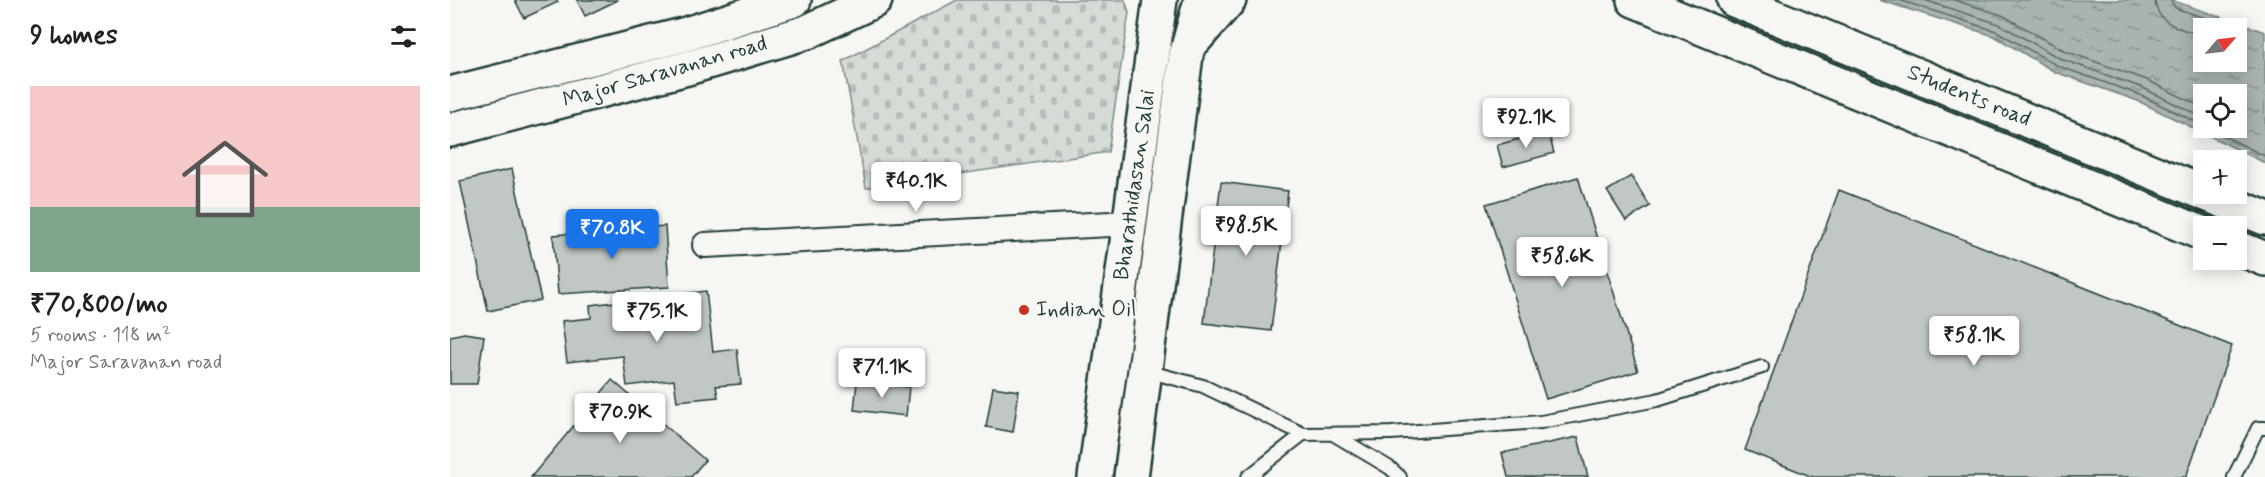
<!DOCTYPE html>
<meta charset="utf-8">
<style>
:root{--surface:#fff;--page:#f2f2f2;--text:#222;--muted:#767676;--line:#e0e0e0;--accent:#1a73e8}
body{margin:0;font-family:Mynerve,sans-serif;background:var(--page);color:var(--text);height:100vh;display:flex;flex-direction:column;font-size:22px;white-space:nowrap}
*{box-sizing:border-box;margin:0}
p{font-size:20px;color:var(--muted)}
.icon{flex:none;width:33px;height:33px;fill:none;stroke:currentColor;stroke-width:2;stroke-linecap:round;stroke-linejoin:round}
.map{position:relative;flex:1;overflow:hidden}
.side{display:flex;flex-direction:column;background:var(--surface);width:450px}
.side>*{flex:none}
.needle{width:39px;rotate:62deg}
.fabs{position:absolute;left:1743px;top:18px;display:grid;gap:12px}
.fabs a{display:grid;place-items:center;width:54px;height:54px;border-radius:0px;background:var(--surface);box-shadow:0 3px 15px #0003;font-size:30px}
.price{position:absolute;translate:-50% -51px;padding:0 14px;border-radius:6px;background:#fff;color:#222;font-size:20px;line-height:39px;filter:drop-shadow(0 2px 3px #0008)}
.price::after{content:'';position:absolute;left:50%;top:36px;width:18px;height:14px;margin-left:-9px;background:inherit;clip-path:polygon(0 0,100% 0,50% 100%)}
.price.current{background:var(--accent);color:#fff}
ul{padding:0;list-style:none}
li{display:grid;align-content:center;gap:12px;height:318px;padding:0 30px}
li+li{border-top:2px solid var(--line)}
li span{display:grid;place-items:center;height:186px;border-radius:0px;color:#555}
li>.icon{margin-inline-start:auto}
span .icon{width:108px;height:108px;fill:#fffc;stroke-width:1}
li b{font-size:26px}
h2{display:flex;justify-content:space-between;align-items:center;height:72px;padding:0 30px;font-size:26px}
main{display:flex;flex:1;min-height:0}
.map>svg:first-child{display:block}
</style>
<main>
<section class="side">
<h2>9 homes<svg class="icon" aria-label="filters" viewBox="0 0 24 24"><path d="M4 7h16M4 17h16"/><circle cx="9" cy="7" r="2"/><circle cx="15" cy="17" r="2"/></svg></h2>
<ul>
<li><span style="background:linear-gradient(#f6c9c9 65%,#7fa58c 0)"><svg class="icon" aria-label="home" viewBox="0 0 24 24"><path d="M3 11l9-7 9 7M6 9v11h12V9"/></svg></span><div><b>₹70,800/mo</b><p>5 rooms · 118 m²</p><p>Major Saravanan road</p></div></li>
</ul>
</section>
<div class="map">
<svg width="1815" height="477" viewBox="0 0 1815 477">
<defs>
<pattern id="cemetery-stones" width="16" height="16" patternUnits="userSpaceOnUse" patternTransform="scale(1.5)"><rect width="16" height="16" fill="#d6dbd6"/><path d="M2 7V4a2 2 0 0 1 4 0v3zM10 15v-3a2 2 0 0 1 4 0v3z" fill="#b7bdb8"/></pattern>
<pattern id="water-ripples" width="26" height="14" patternUnits="userSpaceOnUse" patternTransform="scale(1.5)"><rect width="26" height="14" fill="#aab3ae"/><path d="M2 4q2-2 4 0t4 0M15 11q2-2 4 0t4 0" fill="none" stroke="#8a938e"/></pattern>
</defs>
<rect width="100%" height="100%" fill="#f6f6f2"/>
<filter id="ink" filterUnits="userSpaceOnUse"><feTurbulence type="fractalNoise" baseFrequency=".0167" numOctaves="2"/><feDisplacementMap in="SourceGraphic" scale="12" xChannelSelector="R" yChannelSelector="G"/><feConvolveMatrix kernelMatrix="1 2 1 2 8 2 1 2 1" color-interpolation-filters="sRGB"/></filter>
<g filter="url(#ink)">
<path fill="url(#cemetery-stones)" stroke="#7a8c85" stroke-width="1.5" d="M507 0H675L679 12 658 152 416 188 393 61Z"/>
<path fill="url(#water-ripples)" stroke="#72847d" stroke-width="1.5" fill-rule="evenodd" d="M1429 0H1721L1815 32V163L1688 101 1605 72 1544 36ZM1754 28H1786V62H1754ZM1754 94H1786V128H1754Z"/>
<g fill="none" stroke-linecap="round" stroke-linejoin="round">
<g stroke="#576c65" stroke-width="1.5">
<path d="M1449 0 1546 31 1608 66 1690 95 1754 126"/>
<path d="M1474 0 1549 24 1611 59 1693 88 1754 118"/>
<path d="M1504 0 1552 15 1615 51 1697 80 1754 108"/>
<path d="M1705 0C1706 25 1734 30 1754 36"/>
<path d="M1721 0 1725 8 1785 28"/>
<path d="M1757 128 1815 156"/>
</g>
</g>
<g fill="#c1c8c3" stroke="#1f3d34" stroke-width="1.5">
<path d="M65 0H107L108 2 74 18Z"/>
<path d="M127 0H168L135 16Z"/>
<path d="M1098 131 1104 153 1053 167 1047 145Z"/>
<path d="M62 169 91 300 38 311 10 181Z"/>
<path d="M1181 176 1200 206 1176 221 1157 191Z"/>
<path d="M1128 177 1188 371 1096 399 1036 204Z"/>
<path d="M771 182 838 191 821 331 754 323Z"/>
<path d="M1389 190 1782 346 1736 477H1363L1295 450Z"/>
<path d="M215 226 219 287 108 294 103 235Z"/>
<path d="M256 291 263 352 287 349 291 384 266 386 268 397 227 401 224 380 177 386 173 356 117 362 112 321 141 318 140 305Z"/>
<path d="M14 333 34 336 27 384H0V336Z"/>
<path d="M162 380 255 460 241 477H81Z"/>
<path d="M407 382 459 387 456 416 404 410Z"/>
<path d="M543 387 569 391 563 432 536 427Z"/>
<path d="M1128 437 1138 477H1058L1052 453Z"/>
</g>
<g fill="none" stroke-linecap="round" stroke-linejoin="round">
<defs>
<g id="lane">
<path d="M696 371 753 386 853 434"/>
<path d="M883 434 940 468 950 477"/>
<path d="M798 477 853 434 941 433 1091 422 1207 400 1312 367"/>
<path d="M1784 477 1808 428H1815"/>
</g>
<path id="street" d="M255 245 680 223"/>
<g id="secondary">
<path d="M0 94 233 35 344 0"/>
<path d="M0 130 241 67 357 32 425 0"/>
</g>
<g id="primary">
<path d="M1184 0 1754 234"/>
<path d="M1284 0 1754 193"/>
<path d="M745 39 779 0"/>
<path d="M1756 194 1815 218"/>
<path d="M1786 247 1815 259"/>
<path d="M645 477 710 0"/>
<path d="M681 477 736 55 751 0"/>
</g>
</defs>
<use href="#lane" stroke="#1f3d34" stroke-width="16"/>
<use href="#street" stroke="#1f3d34" stroke-width="28"/>
<use href="#secondary" stroke="#1f3d34" stroke-width="38"/>
<use href="#primary" stroke="#1f3d34" stroke-width="38"/>
<use href="#lane" stroke="#f6f6f2" stroke-width="12"/>
<use href="#street" stroke="#f6f6f2" stroke-width="24"/>
<use href="#secondary" stroke="#f6f6f2" stroke-width="33"/>
<use href="#primary" stroke="#f6f6f2" stroke-width="33"/>
</g>
</g>
<circle fill="#c8321e" stroke="#f6f6f2" stroke-width="2" cx="574" cy="310" r="6"/>
<g text-anchor="middle" dominant-baseline="central" stroke-width="4.5" stroke-linejoin="round" paint-order="stroke">
<g font-size="22" fill="#1f3d34" stroke="#f6f6f2">
<text transform="translate(215 72) rotate(-16)">Major Saravanan road</text>
<text transform="translate(1519 96) rotate(22)">Students road</text>
<text transform="translate(685 185) rotate(-82)">Bharathidasan Salai</text>
</g>
<g font-size="22" fill="#1f3d34" stroke="#f6f6f2" text-anchor="start">
<text x="586" y="310">Indian Oil</text>
</g>
</g>
</svg>
<div class="fabs">
<a><svg class="needle" viewBox="-14 -14 28 28"><path d="M0-13l5 13h-10z" fill="#e53935"/><path d="M0 13l5-13h-10z" fill="#767676"/></svg></a>
<a><svg class="icon" aria-label="locate" viewBox="0 0 24 24"><circle cx="12" cy="12" r="6"/><path d="M12 2v4M12 18v4M2 12h4M18 12h4"/></svg></a>
<a>+</a>
<a>−</a>
</div>
<b class="price" style="left:1076px;top:149px">₹92.1K</b>
<b class="price" style="left:466px;top:213px">₹40.1K</b>
<b class="price" style="left:796px;top:257px">₹98.5K</b>
<b class="price current" style="left:162px;top:260px">₹70.8K</b>
<b class="price" style="left:1112px;top:288px">₹58.6K</b>
<b class="price" style="left:207px;top:343px">₹75.1K</b>
<b class="price" style="left:1524px;top:367px">₹58.1K</b>
<b class="price" style="left:432px;top:399px">₹71.1K</b>
<b class="price" style="left:170px;top:444px">₹70.9K</b>
</div>
</main>
